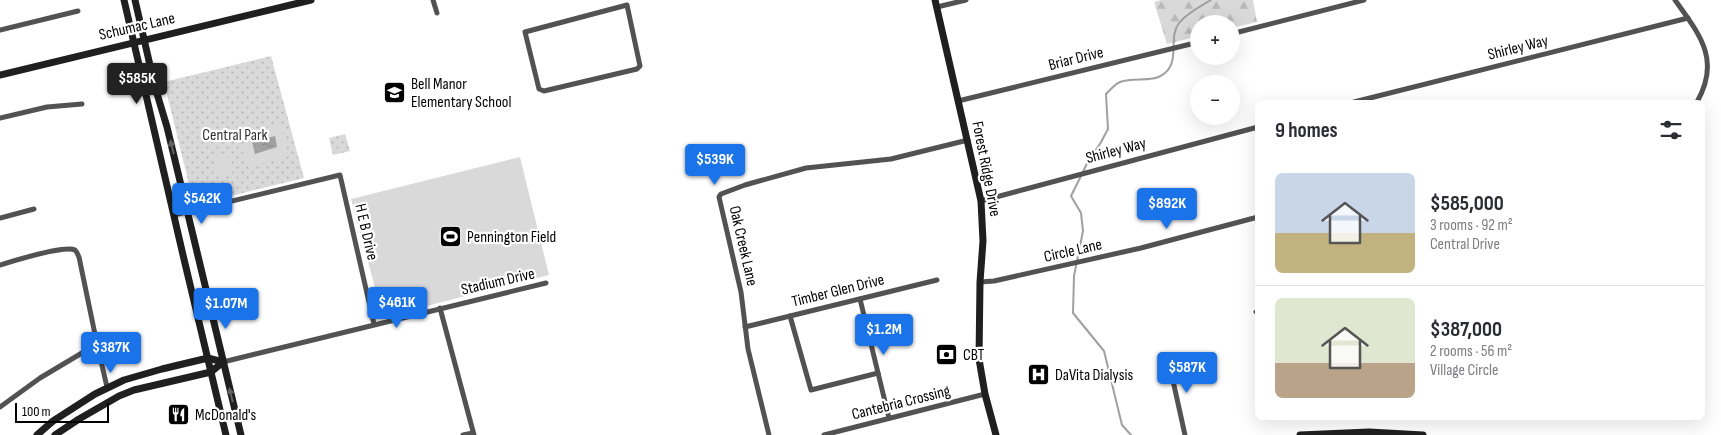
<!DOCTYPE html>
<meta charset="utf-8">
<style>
:root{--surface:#fff;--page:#f2f2f3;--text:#2b2b33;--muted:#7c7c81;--line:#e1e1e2;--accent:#1a73e8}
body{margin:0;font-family:"Sofia Sans Condensed",sans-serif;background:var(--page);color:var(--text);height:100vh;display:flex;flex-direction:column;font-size:19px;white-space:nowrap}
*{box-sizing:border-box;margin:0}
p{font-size:16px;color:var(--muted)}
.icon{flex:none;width:28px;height:28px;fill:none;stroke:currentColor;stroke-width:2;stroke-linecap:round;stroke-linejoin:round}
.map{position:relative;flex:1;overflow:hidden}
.details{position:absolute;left:1255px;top:100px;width:450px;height:320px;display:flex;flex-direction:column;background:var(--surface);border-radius:8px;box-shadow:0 5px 20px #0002}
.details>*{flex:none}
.controls{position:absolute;left:1190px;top:15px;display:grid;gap:10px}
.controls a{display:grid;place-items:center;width:50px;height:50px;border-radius:50%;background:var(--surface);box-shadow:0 5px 20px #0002;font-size:25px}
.scale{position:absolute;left:15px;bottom:12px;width:94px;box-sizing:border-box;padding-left:5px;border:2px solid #000;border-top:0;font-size:14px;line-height:18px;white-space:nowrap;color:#000;-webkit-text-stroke:4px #fff;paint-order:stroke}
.price{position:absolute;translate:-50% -42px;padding:0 11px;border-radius:5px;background:var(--accent);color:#fff;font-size:16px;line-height:32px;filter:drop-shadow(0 1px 2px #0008)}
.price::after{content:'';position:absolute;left:50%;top:30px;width:15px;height:11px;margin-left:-8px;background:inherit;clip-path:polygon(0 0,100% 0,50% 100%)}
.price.active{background:#222;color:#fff}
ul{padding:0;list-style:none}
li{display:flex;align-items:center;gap:15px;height:125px;padding:0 20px}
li+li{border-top:1px solid var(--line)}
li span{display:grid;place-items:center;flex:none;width:140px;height:100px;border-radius:8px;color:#555}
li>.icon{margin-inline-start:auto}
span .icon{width:60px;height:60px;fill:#fffc;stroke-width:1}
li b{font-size:21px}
h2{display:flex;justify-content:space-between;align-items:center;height:60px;padding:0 20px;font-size:21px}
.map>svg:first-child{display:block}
</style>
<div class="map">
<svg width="1721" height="435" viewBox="0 0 1721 435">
<defs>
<pattern id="forest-firs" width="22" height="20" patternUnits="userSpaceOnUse" patternTransform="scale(1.25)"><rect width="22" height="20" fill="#d9d9d9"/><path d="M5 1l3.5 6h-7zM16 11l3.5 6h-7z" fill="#b8b8b8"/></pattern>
<pattern id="park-dots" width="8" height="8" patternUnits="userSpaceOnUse" patternTransform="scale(1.25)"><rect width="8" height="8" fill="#d9d9d9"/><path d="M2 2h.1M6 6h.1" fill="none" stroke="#b8b8b8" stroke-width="1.8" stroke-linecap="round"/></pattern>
<pattern id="water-ripples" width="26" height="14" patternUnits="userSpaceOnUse" patternTransform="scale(1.25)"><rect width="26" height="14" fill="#a0a0a0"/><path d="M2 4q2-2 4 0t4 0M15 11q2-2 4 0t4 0" fill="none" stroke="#888"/></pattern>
</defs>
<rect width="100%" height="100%" fill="#fff"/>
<path fill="url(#forest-firs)" d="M1161 0H1253L1257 22 1231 28V24H1199V36L1167 44 1154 2Z"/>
<g fill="url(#park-dots)">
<path d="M271 56 304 178 194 205 164 82Z"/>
<path d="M345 134 350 151 333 155 329 138Z"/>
</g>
<g fill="#d9d9d9">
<path d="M281 124 289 156 248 167 242 149 246 148 244 134Z"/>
<path d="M227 153 231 174 218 176 214 155Z"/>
<path d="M520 157 549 275 383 317 351 199Z"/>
</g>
<path fill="url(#water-ripples)" d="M275 136 277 147 255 154 252 142Z"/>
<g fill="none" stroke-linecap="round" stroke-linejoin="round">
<g stroke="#a0a0a0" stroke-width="2">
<path d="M1083 172 1089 159 1100 144 1108 129 1106 94C1110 90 1115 84 1120 82 1135 76 1152 84 1165 73 1180 61 1168 37 1179 23 1187 13 1201 6 1211 0"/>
<path d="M1081 176 1071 196 1081 213 1083 231 1074 276 1073 313 1104 351 1122 425 1131 435"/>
</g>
<g stroke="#525252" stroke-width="5">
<path d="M433 0 437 13"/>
<path d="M1675 0C1700 35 1721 60 1697 102"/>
<path d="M627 5 640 66 637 69 544 91 539 89 525 32Z"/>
<path d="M937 7 966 0"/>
<path d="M0 30 78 11"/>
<path d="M1231 34 1364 0"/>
<path d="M958 101 1199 42"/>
<path d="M1354 102 1688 18"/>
<path d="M0 118 47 107 82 104"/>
<path d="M981 201 1258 127"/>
<path d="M174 215 340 175 374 324"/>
<path d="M0 218 34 209"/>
<path d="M0 265C13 261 65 245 75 250 77 252 78 255 79 257L97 344 107 387"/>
<path d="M980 282 994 281 1141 248 1258 217"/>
<path d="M860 299 889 418"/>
<path d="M440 308 474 435"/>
<path d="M1256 312 1258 311"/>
<path d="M790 316 811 390 878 373"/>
<path d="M745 327 937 280"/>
<path d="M1168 358 1185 435"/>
<path d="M223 362 546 283"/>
<path d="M0 407 40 378 97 344"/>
<path d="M463 435 473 433"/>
<path d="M769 435 748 349 741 292 719 197 721 194 745 185 806 168 891 159 968 140"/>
<path d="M824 435 985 394"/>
</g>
<g stroke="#1f1f1f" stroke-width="7">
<path d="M124 0 183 255 226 435"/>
<path d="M135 0 155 87 167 127 241 435"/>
<path d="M935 0 981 201 983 241 980 282 979 359 985 394 996 435"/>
<path d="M0 75 311 0"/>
<path d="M37 435 53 421 95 394 124 380 162 369 208 358 223 362"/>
<path d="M55 435 79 419 119 396 134 390 211 372 223 362"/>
<path d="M1300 435 1369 432 1423 435"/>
</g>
</g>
<defs><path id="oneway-solid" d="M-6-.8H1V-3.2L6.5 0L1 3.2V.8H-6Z" transform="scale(1.25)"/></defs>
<g fill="#626262">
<use href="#oneway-solid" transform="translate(172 147) rotate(-103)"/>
<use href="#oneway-solid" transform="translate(231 395) rotate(-104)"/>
</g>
<defs>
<symbol id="school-square" viewBox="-11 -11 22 22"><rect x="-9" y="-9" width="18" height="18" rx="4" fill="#000" stroke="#fff"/><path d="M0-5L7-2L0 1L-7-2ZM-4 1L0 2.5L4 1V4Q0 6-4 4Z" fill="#fff"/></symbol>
<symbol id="stadium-square" viewBox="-11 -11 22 22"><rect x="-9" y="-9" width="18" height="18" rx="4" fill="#000" stroke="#fff"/><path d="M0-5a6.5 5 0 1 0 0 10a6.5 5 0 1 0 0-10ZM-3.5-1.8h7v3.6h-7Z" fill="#fff"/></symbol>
<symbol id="bank-square" viewBox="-11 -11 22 22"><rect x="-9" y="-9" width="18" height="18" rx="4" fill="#000" stroke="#fff"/><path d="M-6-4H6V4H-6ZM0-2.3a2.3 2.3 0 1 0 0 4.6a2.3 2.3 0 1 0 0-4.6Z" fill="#fff"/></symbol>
<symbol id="hospital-square" viewBox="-11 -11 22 22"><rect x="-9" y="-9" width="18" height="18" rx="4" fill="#000" stroke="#fff"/><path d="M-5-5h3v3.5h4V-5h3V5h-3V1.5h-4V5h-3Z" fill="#fff"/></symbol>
<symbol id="restaurant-square" viewBox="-11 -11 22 22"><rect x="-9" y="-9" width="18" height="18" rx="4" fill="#000" stroke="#fff"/><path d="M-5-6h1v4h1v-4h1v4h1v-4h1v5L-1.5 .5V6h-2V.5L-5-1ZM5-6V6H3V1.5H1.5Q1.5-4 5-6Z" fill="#fff"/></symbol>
</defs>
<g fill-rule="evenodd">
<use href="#school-square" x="382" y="80" width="25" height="25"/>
<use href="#stadium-square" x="438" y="224" width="25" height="25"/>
<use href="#bank-square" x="934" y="342" width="25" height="25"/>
<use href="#hospital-square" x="1026" y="362" width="25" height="25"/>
<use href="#restaurant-square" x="166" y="402" width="25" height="25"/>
</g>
<g text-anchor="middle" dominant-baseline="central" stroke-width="4.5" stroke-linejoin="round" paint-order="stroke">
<g font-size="16" fill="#000" stroke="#fff">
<text transform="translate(137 27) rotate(-13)">Schumac Lane</text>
<text transform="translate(1518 48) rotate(-14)">Shirley Way</text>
<text transform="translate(1076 59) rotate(-14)">Briar Drive</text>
<text transform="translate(1116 151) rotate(-15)">Shirley Way</text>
<text transform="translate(986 169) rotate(79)">Forest Ridge Drive</text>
<text transform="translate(366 232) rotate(77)">H E B Drive</text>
<text transform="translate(743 246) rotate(77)">Oak Creek Lane</text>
<text transform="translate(1073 251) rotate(-13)">Circle Lane</text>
<text transform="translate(498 282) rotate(-13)">Stadium Drive</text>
<text transform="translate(838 291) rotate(-14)">Timber Glen Drive</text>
<text transform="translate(901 403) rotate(-14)">Cantebria Crossing</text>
</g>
<g font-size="16" fill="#000" stroke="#fff" text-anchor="start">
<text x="411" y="84">Bell Manor<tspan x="411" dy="18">Elementary School</tspan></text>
<text x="467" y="237">Pennington Field</text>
<text x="963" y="355">CBT</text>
<text x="1055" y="375">DaVita Dialysis</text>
<text x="195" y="415">McDonald's</text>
</g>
<g font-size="16" fill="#303030" stroke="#fff">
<text x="235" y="135">Central Park</text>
</g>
</g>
</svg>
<div class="controls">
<a>+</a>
<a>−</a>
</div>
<div class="scale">100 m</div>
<b class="price active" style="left:137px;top:105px">$585K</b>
<b class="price" style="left:715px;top:186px">$539K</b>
<b class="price" style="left:202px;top:225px">$542K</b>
<b class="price" style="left:1167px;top:230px">$892K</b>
<b class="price" style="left:397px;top:329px">$461K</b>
<b class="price" style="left:226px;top:330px">$1.07M</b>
<b class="price" style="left:884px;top:356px">$1.2M</b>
<b class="price" style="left:111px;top:374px">$387K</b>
<b class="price" style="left:1187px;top:394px">$587K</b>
<section class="details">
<h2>9 homes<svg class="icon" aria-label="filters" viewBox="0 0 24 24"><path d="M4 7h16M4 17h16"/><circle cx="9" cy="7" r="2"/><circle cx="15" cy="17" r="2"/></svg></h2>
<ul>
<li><span style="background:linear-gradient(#c9d6e8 60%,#c2b280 0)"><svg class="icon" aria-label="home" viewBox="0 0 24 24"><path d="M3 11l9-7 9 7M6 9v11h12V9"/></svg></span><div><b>$585,000</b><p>3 rooms · 92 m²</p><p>Central Drive</p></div></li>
<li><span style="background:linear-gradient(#dfe7d0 65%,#b9a48a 0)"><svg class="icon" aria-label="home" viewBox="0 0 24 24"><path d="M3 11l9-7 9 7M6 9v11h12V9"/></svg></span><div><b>$387,000</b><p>2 rooms · 56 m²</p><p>Village Circle</p></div></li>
</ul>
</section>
</div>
